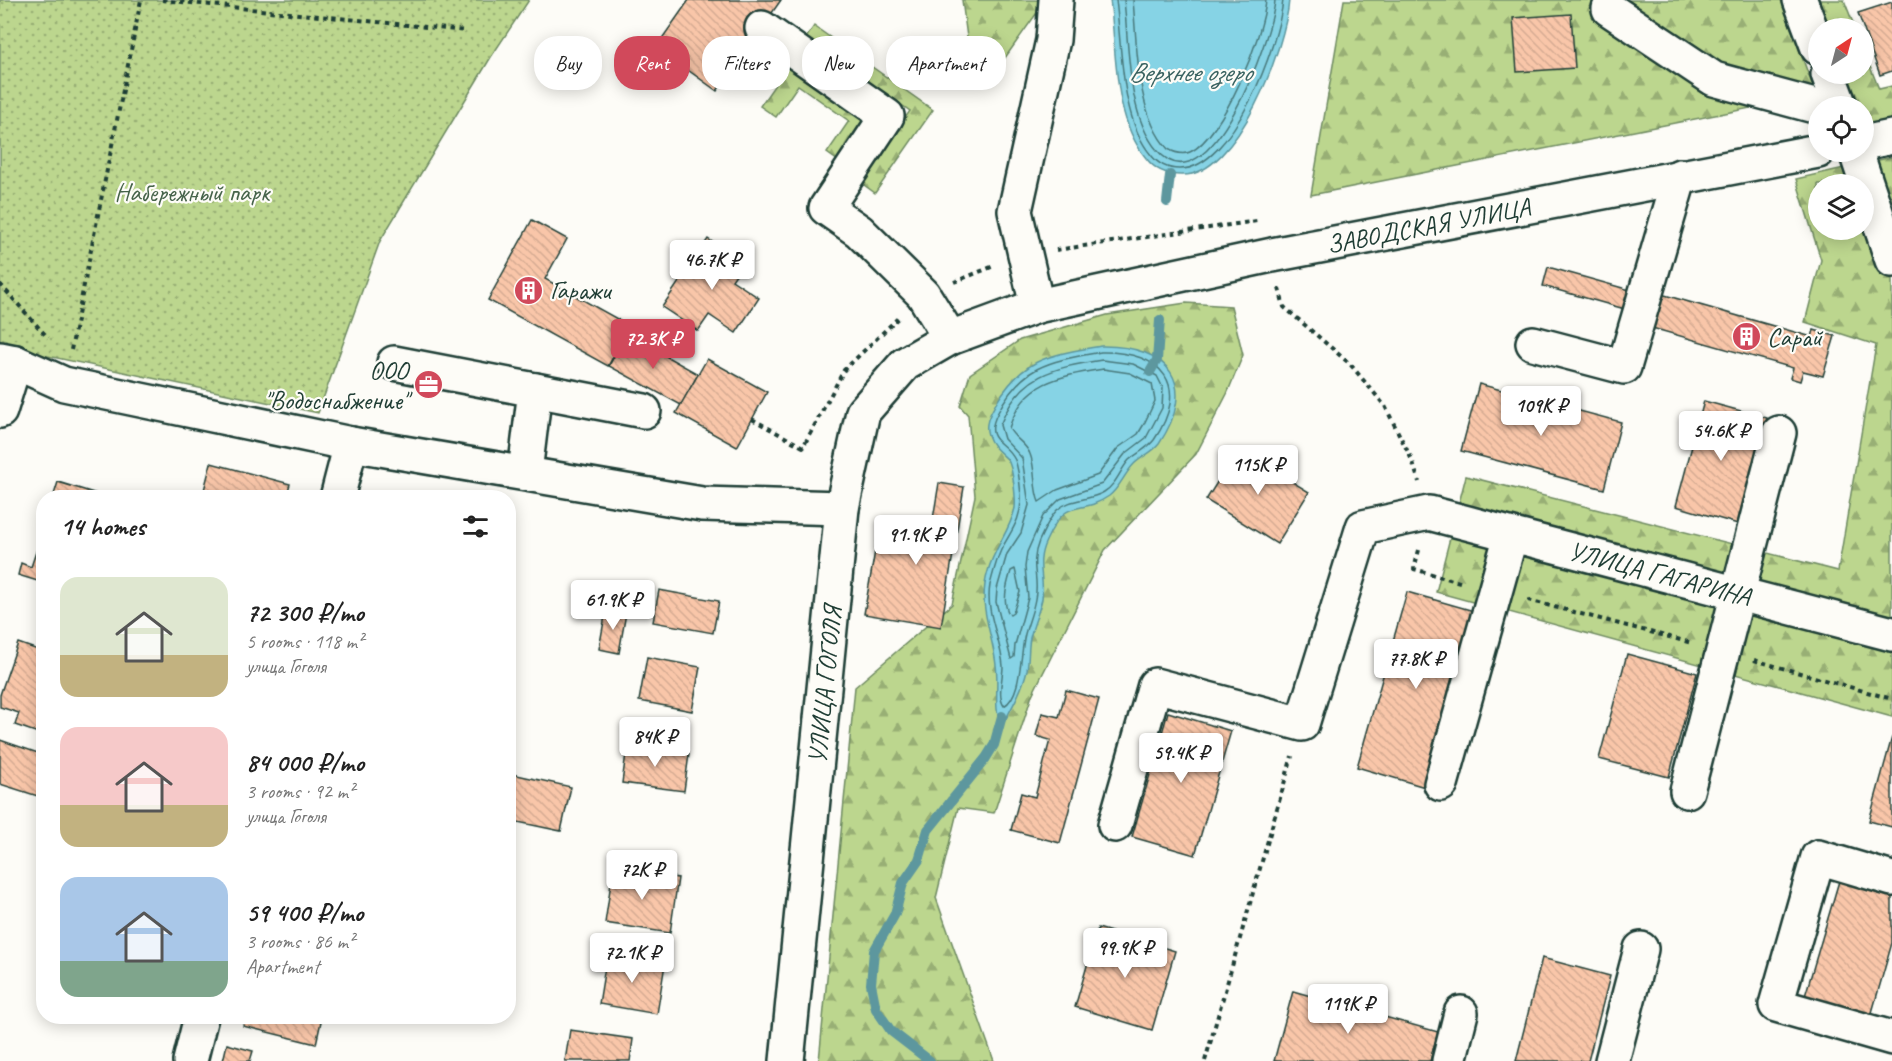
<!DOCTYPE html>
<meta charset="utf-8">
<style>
:root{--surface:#fff;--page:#f2f2f2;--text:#222;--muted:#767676;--accent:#d1495b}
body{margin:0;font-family:Caveat,sans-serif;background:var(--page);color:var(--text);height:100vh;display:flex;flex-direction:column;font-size:22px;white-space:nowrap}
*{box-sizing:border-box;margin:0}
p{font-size:20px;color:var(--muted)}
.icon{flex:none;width:33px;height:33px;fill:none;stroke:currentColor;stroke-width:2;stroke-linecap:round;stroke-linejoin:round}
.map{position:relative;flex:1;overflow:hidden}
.panel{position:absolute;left:36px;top:490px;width:480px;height:534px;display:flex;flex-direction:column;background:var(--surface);border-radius:24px;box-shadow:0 3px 15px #0003}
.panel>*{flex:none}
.guide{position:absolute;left:534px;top:36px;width:570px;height:54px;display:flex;gap:12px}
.needle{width:39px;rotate:36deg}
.controls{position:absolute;left:1808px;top:18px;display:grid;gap:12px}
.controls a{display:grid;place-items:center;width:66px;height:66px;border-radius:50%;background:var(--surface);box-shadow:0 3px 15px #0003;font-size:30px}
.price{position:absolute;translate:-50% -51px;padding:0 14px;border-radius:6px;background:#fff;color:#222;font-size:20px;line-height:39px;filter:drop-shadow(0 2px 3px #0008)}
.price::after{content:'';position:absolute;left:50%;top:36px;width:18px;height:14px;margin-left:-9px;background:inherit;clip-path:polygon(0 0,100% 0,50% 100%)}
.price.selected{background:var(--accent);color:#fff}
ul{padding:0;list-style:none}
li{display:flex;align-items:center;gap:18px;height:150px;padding:0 24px}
li span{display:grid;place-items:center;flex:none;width:168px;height:120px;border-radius:18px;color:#555}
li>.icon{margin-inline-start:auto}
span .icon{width:72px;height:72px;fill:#fffc;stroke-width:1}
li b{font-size:26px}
h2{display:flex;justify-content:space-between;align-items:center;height:72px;padding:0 24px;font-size:26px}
.chip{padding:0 21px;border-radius:24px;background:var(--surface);box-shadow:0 3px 15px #0003;font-size:21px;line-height:54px}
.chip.selected{background:var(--accent);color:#fff}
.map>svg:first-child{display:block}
</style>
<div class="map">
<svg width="1892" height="1061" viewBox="0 0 1892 1061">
<defs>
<pattern id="forest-firs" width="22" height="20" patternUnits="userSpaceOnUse" patternTransform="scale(1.5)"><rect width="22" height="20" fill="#bcd68e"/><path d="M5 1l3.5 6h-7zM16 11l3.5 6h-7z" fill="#98af75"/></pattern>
<pattern id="park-dots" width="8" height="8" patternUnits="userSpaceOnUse" patternTransform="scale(1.5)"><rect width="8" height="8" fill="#bcd68e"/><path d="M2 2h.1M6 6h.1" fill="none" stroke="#98af75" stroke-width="1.8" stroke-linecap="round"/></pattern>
<pattern id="building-back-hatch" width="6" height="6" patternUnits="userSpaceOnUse" patternTransform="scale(1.5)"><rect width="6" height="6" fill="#f9c6a9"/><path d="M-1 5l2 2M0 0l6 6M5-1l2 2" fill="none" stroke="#d5ab92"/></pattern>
</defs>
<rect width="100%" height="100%" fill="#fdfcf7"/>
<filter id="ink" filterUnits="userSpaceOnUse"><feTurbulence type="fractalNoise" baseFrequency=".0167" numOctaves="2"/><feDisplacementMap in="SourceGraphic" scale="12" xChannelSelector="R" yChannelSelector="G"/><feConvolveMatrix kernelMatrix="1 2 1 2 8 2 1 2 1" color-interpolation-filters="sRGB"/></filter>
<g filter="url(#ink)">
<g fill="url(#forest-firs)" stroke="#6e8a61" stroke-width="1.5" fill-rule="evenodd">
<path d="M962 0H1057L1041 7 1000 65 967 37Z"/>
<path d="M1344 0H1781L1816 95 1311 195Z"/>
<path d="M1817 0H1844L1855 28H1828Z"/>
<path d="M814 26 933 110 875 193 860 182 910 111 806 38Z"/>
<path d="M1863 49 1879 89 1892 86V120L1864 127 1863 106H1857L1845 74H1863Z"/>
<path d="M790 63 871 119 841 163 827 153 849 121 798 85 776 117 760 106Z"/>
<path d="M1892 157V717L1436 592 1466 476 1838 571 1876 345 1805 322 1821 260 1796 179ZM1818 184H1863V230H1818Z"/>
<path d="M1186 303 1231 306 1243 355 1227 394 1196 454 1105 550 1032 695 994 813 958 808 936 898 994 1061H819L855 687 952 604 975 496 968 415 960 406 970 374 1020 340 1107 315Z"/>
</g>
<path fill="url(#park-dots)" stroke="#6e8a61" stroke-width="1.5" d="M0 0H529L491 57 380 241 318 413 0 346Z"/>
<g fill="#86d3e5" stroke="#5d979e" stroke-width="1.5">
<path d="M1110 0H1289C1286 46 1237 178 1181 175 1166 175 1155 170 1146 158 1112 116 1117 50 1110 0Z"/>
<path d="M1101 346C1169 345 1199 384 1159 444 1152 453 1142 456 1134 464 1124 474 1120 488 1109 496 1077 518 1068 493 1046 541 1035 564 1045 577 1042 599 1039 612 1033 625 1030 638 1028 649 1029 659 1027 670 1022 691 1011 709 1001 728 993 706 999 687 996 665 992 630 977 607 988 571 994 548 1010 531 1015 508 1016 499 1013 466 1007 459 999 451 992 447 988 435 984 424 990 414 995 405 1023 357 1050 355 1101 346Z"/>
</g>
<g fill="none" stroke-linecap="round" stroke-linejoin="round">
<g stroke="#48797b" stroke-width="1.5">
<path d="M1116 0C1122 46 1120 118 1151 155 1158 164 1167 169 1179 169 1232 171 1279 44 1283 0"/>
<path d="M1124 0C1129 45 1127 115 1157 150 1209 213 1273 34 1275 0"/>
<path d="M1133 0C1137 44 1136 115 1168 149 1175 153 1183 155 1190 152 1223 137 1264 34 1266 0"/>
<path d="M1101 352C1163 351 1191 386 1154 440 1147 449 1137 453 1129 460 1120 470 1116 485 1104 492 1089 501 1070 498 1057 510 1049 518 1044 531 1039 541 1029 566 1040 578 1035 599 1033 611 1028 623 1025 634 1020 653 1022 696 1004 706 997 696 1003 678 1003 666 1001 639 985 613 990 585 993 574 996 561 1001 550 1011 531 1022 519 1021 496 1020 485 1019 470 1015 460 1006 441 983 442 997 414 1022 364 1051 361 1101 352Z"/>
<path d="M1102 360 1133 364 1157 376 1163 388 1162 408 1146 438 1125 454 1102 484 1060 499 1043 516 1027 552 1025 567 1028 598 1015 645 1014 657 1011 659 996 602 997 589 1007 554 1021 533 1029 505 1022 458 1004 439 1000 425C1020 374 1053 368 1102 360Z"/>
<path d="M1103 369 1130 373 1152 384 1155 401 1144 424 1138 434 1118 448 1098 475 1057 490 1039 502C1033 488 1036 469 1030 454 1026 443 1014 439 1009 428 1024 381 1060 376 1103 369Z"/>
<path d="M1015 569 1020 592 1013 613 1010 615C1001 604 1007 584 1011 571Z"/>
</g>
<g stroke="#5d979e" stroke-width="10">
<path d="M1167 202 1170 175"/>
<path d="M1150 372 1157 360 1160 320"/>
<path d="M930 1061 891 1031 876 1009 871 984 874 951 895 914 903 883 919 860 928 830 986 758 994 745 1002 716"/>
</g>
</g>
<g fill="url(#building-back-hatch)" stroke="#1f3d34" stroke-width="1.5">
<path d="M689 0H781L717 91 656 47Z"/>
<path d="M1892 2V71L1880 75 1858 13Z"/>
<path d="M1571 14 1575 68 1517 72 1513 18Z"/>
<path d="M532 220 567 239 545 279 630 326 608 366 488 300Z"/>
<path d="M708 239 744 263 732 280 759 298 736 333 709 315 698 331 662 307Z"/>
<path d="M1548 267 1637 292 1632 311 1543 286Z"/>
<path d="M1654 292 1812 337 1814 330 1835 336 1823 376 1803 371 1800 381 1790 378 1793 368 1645 326Z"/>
<path d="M626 334 698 374 681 405 609 366Z"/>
<path d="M707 359 767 392 737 447 676 413Z"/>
<path d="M1479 384 1621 422 1604 489 1461 451Z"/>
<path d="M1704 401 1767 418 1738 524 1676 506Z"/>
<path d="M1238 449 1309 492 1277 544 1206 500Z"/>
<path d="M211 463 290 484 286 498H202Z"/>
<path d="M58 482 110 498H53Z"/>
<path d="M939 483 964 487 941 627 864 614 879 528 930 537Z"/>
<path d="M371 492 395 498H370Z"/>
<path d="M44 528V583L18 575 21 563 31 567Z"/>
<path d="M659 590 719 601 713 633 653 622Z"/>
<path d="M1407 592 1474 611 1425 787 1357 767Z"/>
<path d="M606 610 626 613 619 653 599 649Z"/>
<path d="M18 643 44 652V735L15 725 19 713 0 707V695Z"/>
<path d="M1627 654 1697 673 1669 777 1599 759Z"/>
<path d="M647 657 700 667 692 711 639 701Z"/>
<path d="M1066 690 1099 699 1060 843 1011 830 1021 793 1035 797 1050 740 1036 736 1042 713 1059 717Z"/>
<path d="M1168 712 1231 731 1195 855 1132 837Z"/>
<path d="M1892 737V827L1869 821Z"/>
<path d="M0 740 44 755V798L0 784Z"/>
<path d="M627 746 689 754 684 791 622 783Z"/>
<path d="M508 773 571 787 561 831 508 820Z"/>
<path d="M613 869 678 878 670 933 605 923Z"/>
<path d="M1839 881 1892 896V943L1871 1016 1805 996Z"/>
<path d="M1098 928 1175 951 1152 1030 1075 1007Z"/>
<path d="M607 954 665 964 657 1014 599 1004Z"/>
<path d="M1542 958 1610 976 1588 1061H1516Z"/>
<path d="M1293 991 1438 1032 1430 1061H1274Z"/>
<path d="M246 1017H322L316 1044 243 1026Z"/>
<path d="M570 1030 633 1039 630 1061H565Z"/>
<path d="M227 1044 253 1051 250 1061H223Z"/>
</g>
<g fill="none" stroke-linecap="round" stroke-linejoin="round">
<defs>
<g id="minor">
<path d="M1800 0 1818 48"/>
<path d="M1609 9 1714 79 1818 107"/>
<path d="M762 28 887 116 826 208 859 231 923 294 950 338"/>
<path d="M1828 74 1840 106"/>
<path d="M1856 152 1892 260"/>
<path d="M1037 306 1015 211 1053 40 1056 0"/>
<path d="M1533 343 1624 367 1680 176"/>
<path d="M0 359 15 362 64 384 351 444 702 504 842 508"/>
<path d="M394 363 535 390 525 472"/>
<path d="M535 390 644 411"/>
<path d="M0 411 15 362"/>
<path d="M337 498 351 444"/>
<path d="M1441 784 1511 535"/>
<path d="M1687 791 1779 433"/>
<path id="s1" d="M1115 825 1155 685 1302 724 1363 527 1429 513 1892 634"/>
<path d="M1892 879 1818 857 1776 1005 1892 1038"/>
<path d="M190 1061 201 1017"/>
<path d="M1449 1061 1461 1013"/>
<path d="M1612 1061 1641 949"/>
</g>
<g id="major">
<path d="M1863 143 1892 137"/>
<path id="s2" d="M787 1061 842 508 863 412 905 364 950 338 1037 306 1272 255 1818 151"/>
</g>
</defs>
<use href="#minor" stroke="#1f3d34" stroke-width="38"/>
<use href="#major" stroke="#1f3d34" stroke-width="38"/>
<g stroke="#1f3d34" stroke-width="4" stroke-dasharray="4.5 4.5" stroke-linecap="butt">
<path d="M162 0 466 31"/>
<path d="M1056 250 1257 221"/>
<path d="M954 282 994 266"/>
<path d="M0 284 48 338"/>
<path d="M1279 288 1284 307 1350 364 1385 406 1412 460 1419 482"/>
<path d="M71 350 141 0"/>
<path d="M752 419 803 447 844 370 898 318"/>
<path d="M1419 550 1414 569 1463 583"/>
<path d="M1528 600 1692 643"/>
<path d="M1754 660 1892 699"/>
<path d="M1205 1061 1292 756"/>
</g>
<use href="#minor" stroke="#fdfcf7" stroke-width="33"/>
<use href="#major" stroke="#fdfcf7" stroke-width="33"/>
</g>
</g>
<defs>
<symbol id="building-disc" viewBox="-11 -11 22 22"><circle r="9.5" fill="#d1495b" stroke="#fdfcf7"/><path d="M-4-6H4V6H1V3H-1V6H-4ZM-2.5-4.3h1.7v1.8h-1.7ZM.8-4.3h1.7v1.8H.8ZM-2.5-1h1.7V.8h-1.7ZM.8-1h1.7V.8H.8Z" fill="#fff"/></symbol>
<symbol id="office-disc" viewBox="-11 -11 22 22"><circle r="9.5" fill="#d1495b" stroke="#fdfcf7"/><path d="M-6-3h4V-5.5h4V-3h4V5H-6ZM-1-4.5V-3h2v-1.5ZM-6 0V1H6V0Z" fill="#fff"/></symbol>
</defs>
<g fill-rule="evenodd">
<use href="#building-disc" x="512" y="274" width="33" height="33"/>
<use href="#building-disc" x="1730" y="320" width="33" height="33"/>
<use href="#office-disc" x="412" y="368" width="33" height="33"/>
</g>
<g text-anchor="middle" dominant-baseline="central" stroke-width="4.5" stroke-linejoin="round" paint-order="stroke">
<g font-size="26" fill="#46634a" stroke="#fdfcf7">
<text x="192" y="192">Набережный парк</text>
</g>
<g font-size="26" fill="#1f3d34" stroke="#fdfcf7">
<text stroke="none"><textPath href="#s2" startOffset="1262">ЗАВОДСКАЯ УЛИЦА</textPath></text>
<text stroke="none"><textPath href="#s1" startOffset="810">УЛИЦА ГАГАРИНА</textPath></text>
<text stroke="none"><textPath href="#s2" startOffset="378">УЛИЦА ГОГОЛЯ</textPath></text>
</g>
<g font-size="26" fill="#1f3d34" stroke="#fdfcf7" text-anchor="start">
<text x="550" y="290">Гаражи</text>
<text x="1767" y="337">Сарай</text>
<text x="408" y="370" text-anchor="end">ООО<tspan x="408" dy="30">"Водоснабжение"</tspan></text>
</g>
<g font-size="27" font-style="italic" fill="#396260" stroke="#fdfcf7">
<text x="1190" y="72">Верхнее озеро</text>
</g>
</g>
</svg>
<div class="controls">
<a><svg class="needle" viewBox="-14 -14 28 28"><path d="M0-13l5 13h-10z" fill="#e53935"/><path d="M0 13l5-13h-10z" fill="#767676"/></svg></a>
<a><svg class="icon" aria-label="locate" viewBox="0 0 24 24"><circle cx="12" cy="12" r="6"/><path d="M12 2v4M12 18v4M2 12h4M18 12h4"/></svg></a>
<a><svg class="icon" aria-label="layers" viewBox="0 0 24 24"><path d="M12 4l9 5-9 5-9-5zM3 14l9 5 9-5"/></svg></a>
</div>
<b class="price" style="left:712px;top:291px">46.7K ₽</b>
<b class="price selected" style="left:653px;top:370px">72.3K ₽</b>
<b class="price" style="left:1541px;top:437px">109K ₽</b>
<b class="price" style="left:1721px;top:462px">54.6K ₽</b>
<b class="price" style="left:1258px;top:496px">115K ₽</b>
<b class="price" style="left:916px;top:566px">91.9K ₽</b>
<b class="price" style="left:613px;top:631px">61.9K ₽</b>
<b class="price" style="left:1416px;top:690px">77.8K ₽</b>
<b class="price" style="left:655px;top:768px">84K ₽</b>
<b class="price" style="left:1181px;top:784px">59.4K ₽</b>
<b class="price" style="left:642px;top:901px">72K ₽</b>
<b class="price" style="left:1125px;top:979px">99.9K ₽</b>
<b class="price" style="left:632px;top:984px">72.1K ₽</b>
<b class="price" style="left:1348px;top:1035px">119K ₽</b>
<div class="guide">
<a class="chip">Buy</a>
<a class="chip selected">Rent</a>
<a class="chip">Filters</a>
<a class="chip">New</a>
<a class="chip">Apartment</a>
</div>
<section class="panel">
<h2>14 homes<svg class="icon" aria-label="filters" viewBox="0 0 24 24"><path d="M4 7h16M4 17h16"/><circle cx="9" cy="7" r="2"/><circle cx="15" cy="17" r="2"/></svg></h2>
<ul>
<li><span style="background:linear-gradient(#dfe7d0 65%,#c2b280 0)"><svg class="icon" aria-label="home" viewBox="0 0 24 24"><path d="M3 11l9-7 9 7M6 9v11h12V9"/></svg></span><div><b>72 300 ₽/mo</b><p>5 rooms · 118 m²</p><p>улица Гоголя</p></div></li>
<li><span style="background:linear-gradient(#f6c9c9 65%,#c2b280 0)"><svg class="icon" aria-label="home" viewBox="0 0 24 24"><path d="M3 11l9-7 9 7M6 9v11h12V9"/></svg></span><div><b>84 000 ₽/mo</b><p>3 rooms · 92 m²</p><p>улица Гоголя</p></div></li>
<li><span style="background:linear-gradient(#a9c7e8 70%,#7fa58c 0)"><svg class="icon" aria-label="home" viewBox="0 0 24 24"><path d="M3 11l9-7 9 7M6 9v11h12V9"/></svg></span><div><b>59 400 ₽/mo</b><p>3 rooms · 86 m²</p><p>Apartment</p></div></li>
</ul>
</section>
</div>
